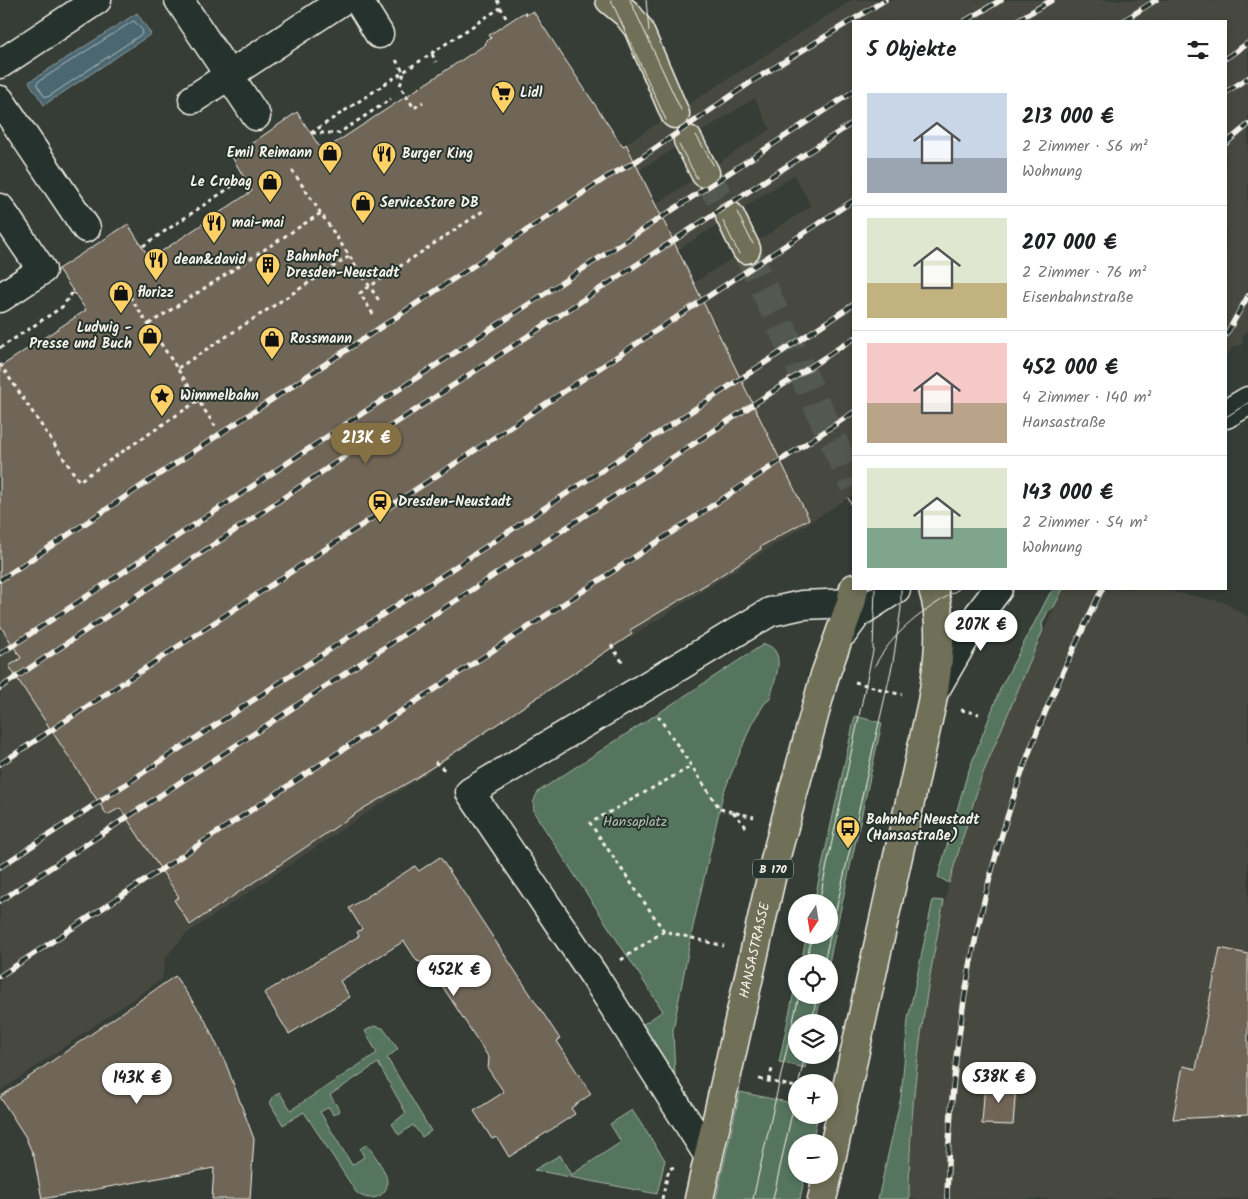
<!DOCTYPE html>
<html lang="de">
<meta charset="utf-8">
<style>
:root{--surface:#fff;--page:#f6f6f6;--text:#202124;--muted:#757577;--line:#e0e0e0;--accent:#847042}
body{margin:0;font-family:Kalam,sans-serif;background:var(--page);color:var(--text);height:100vh;display:flex;flex-direction:column;font-size:19px;white-space:nowrap}
*{box-sizing:border-box;margin:0}
p{font-size:16px;color:var(--muted)}
.icon{flex:none;width:28px;height:28px;fill:none;stroke:currentColor;stroke-width:2;stroke-linecap:round;stroke-linejoin:round}
.map{position:relative;flex:1;overflow:hidden}
.drawer{position:absolute;left:852px;top:20px;width:375px;height:570px;display:flex;flex-direction:column;background:var(--surface);border-radius:0px;box-shadow:0 2px 8px #0003}
.drawer>*{flex:none}
.needle{width:32px;rotate:192deg}
.tools{position:absolute;left:788px;top:894px;display:grid;gap:10px}
.tools a{display:grid;place-items:center;width:50px;height:50px;border-radius:50%;background:var(--surface);box-shadow:0 2px 8px #0003;font-size:25px}
.price{position:absolute;translate:-50% -42px;padding:0 11px;border-radius:18px;background:#fff;color:#222;font-size:16px;line-height:32px;filter:drop-shadow(0 1px 2px #0008)}
.price::after{content:'';position:absolute;left:50%;top:30px;width:15px;height:11px;margin-left:-8px;background:inherit;clip-path:polygon(0 0,100% 0,50% 100%)}
.price.on{background:var(--accent);color:#fff}
ul{padding:0;list-style:none}
li{display:flex;align-items:center;gap:15px;height:125px;padding:0 15px}
li+li{border-top:1px solid var(--line)}
li span{display:grid;place-items:center;flex:none;width:140px;height:100px;border-radius:0px;color:#555}
li>.icon{margin-inline-start:auto}
span .icon{width:60px;height:60px;fill:#fffc;stroke-width:1}
li b{font-size:21px}
h2{display:flex;justify-content:space-between;align-items:center;height:60px;padding:0 15px;font-size:21px}
.map>svg:first-child{display:block}
</style>
<div class="map">
<svg width="1248" height="1199" viewBox="0 0 1248 1199">
<rect width="100%" height="100%" fill="#353d36"/>
<filter id="ink" filterUnits="userSpaceOnUse"><feTurbulence type="fractalNoise" baseFrequency=".02" numOctaves="2"/><feDisplacementMap in="SourceGraphic" scale="10" xChannelSelector="R" yChannelSelector="G"/><feConvolveMatrix kernelMatrix="1 2 1 2 8 2 1 2 1" color-interpolation-filters="sRGB"/></filter>
<g filter="url(#ink)">
<g fill="#474940" fill-rule="evenodd">
<path d="M852 0H1248V331L1242 335 1243 344 1232 347 1226 359V21H854V494L612 649 186 934 166 957 162 979 0 1091V562L573 185 624 145ZM755 98 770 129 656 204 640 170ZM794 175 811 206 694 283 678 250Z"/>
<path d="M1063 589H1159L1223 602 1248 617V1199H909L912 1115 918 1043 925 995 949 883 981 778 1010 706Z"/>
</g>
<g fill="#55755e" stroke="#a4b3a3">
<path d="M1055 589H1063L1054 607 1048 611 1042 624 1043 630 981 778 949 883 938 877 967 775 1001 687 1050 593Z"/>
<path d="M764 644C789 650 774 681 770 699L765 703 752 723 723 794 692 931 673 1030 675 1076 642 1025 663 1011 535 814C532 806 533 799 539 791Z"/>
<path d="M855 716 882 723 829 962H801L807 935H829V902H814Z"/>
<path d="M933 900 944 901C924 1000 909 1098 909 1199H878L901 1097 908 1019Z"/>
<path d="M796 982V995H822L815 1022H796V1055H808L805 1068 779 1062Z"/>
<path d="M374 1026 383 1028 398 1049 387 1058 431 1131 422 1137 413 1125 399 1135 392 1124 406 1113 378 1063 330 1095 340 1111 333 1115 329 1107 320 1112 352 1165 364 1157 360 1149 367 1144C376 1159 401 1186 377 1197 368 1199 363 1198 356 1192L304 1112 283 1125 270 1103 273 1097 279 1092 291 1110 377 1053 365 1031Z"/>
<path d="M740 1092 796 1104V1115H818L812 1142H796V1175H805L800 1199H716Z"/>
<path d="M632 1110 665 1160 657 1194 534 1170 560 1155 571 1175 621 1142 610 1124Z"/>
</g>
<path fill="#4c6772" stroke="#8f9ea1" d="M137 13 151 34 44 105 29 82Z"/>
<g fill="none" stroke-linecap="round" stroke-linejoin="round">
<path stroke="#b1bab9" stroke-width="1" d="M134 21 143 31 142 34 48 97 44 96 37 85 38 82Z"/>
</g>
<g fill="#706659" stroke="#f4f1e8">
<path d="M533 11 623 147 626 144 809 519 760 547 761 549 715 579 630 630 632 634 589 663 416 778 364 808 190 925 174 900 179 897 120 808 107 815 9 666 21 658 0 625V367L86 310 58 269 128 224 150 259 252 191 232 157 297 112 321 149 328 145 329 147 486 44 485 42 491 38 489 35 518 16 525 12 526 15Z"/>
<path d="M440 857 560 1039 557 1041 591 1094 571 1108 575 1114 509 1157 497 1137 492 1139 474 1111 504 1092 488 1069 489 1058 428 964 417 961 404 941 340 981 350 997 289 1034 264 993 359 936 357 932 362 929 349 908 415 866 419 871Z"/>
<path d="M1220 948 1248 954V1115L1173 1119 1183 1066 1196 1069Z"/>
<path d="M175 976 204 1018 226 1064 254 1139 250 1199H212L214 1168 42 1199 34 1157 25 1136 0 1097Z"/>
<path d="M985 1082 1016 1085 1013 1125 982 1124Z"/>
</g>
<g fill="none" stroke-linecap="round" stroke-linejoin="round">
<g stroke="#525851" stroke-width="28" stroke-dasharray="28 14" stroke-linecap="butt">
<path d="M705 173 730 216"/>
<path d="M746 249 854 486"/>
</g>
<defs>
<g id="minor">
<path d="M179 0 256 116"/>
<path d="M358 0 379 34"/>
<path d="M0 64 97 0"/>
<path d="M193 99 343 0"/>
<path d="M0 100 86 228"/>
<path d="M0 208 42 270 0 298"/>
<path d="M1226 414 1248 401"/>
<path d="M844 632 857 614 896 589"/>
<path d="M934 692 979 614 998 589"/>
<path d="M708 1155 595 977 470 792 770 612 802 605 851 603"/>
</g>
<g id="major">
<path d="M610 0 627 14 638 28 675 114"/>
<path d="M688 140 705 173"/>
<path d="M730 216 746 249"/>
<path d="M829 1169 932 702C938 667 944 623 933 589"/>
<path id="s1" d="M699 1199 776 856 825 675 851 603 854 588"/>
<path d="M822 1199 828 1175"/>
</g>
</defs>
<use href="#minor" stroke="#f4f1e8" stroke-width="31"/>
<use href="#major" stroke="#f4f1e8" stroke-width="31"/>
<g stroke="#f4f1e8" stroke-width="3" stroke-dasharray="4 4" stroke-linecap="butt">
<path d="M497 0 507 20"/>
<path d="M432 54 436 62"/>
<path d="M396 60 404 73 400 86 414 108 423 102"/>
<path d="M311 133 500 8"/>
<path d="M312 133H339L391 99"/>
<path d="M292 170 380 302"/>
<path d="M143 246 244 178"/>
<path d="M121 283 215 426"/>
<path d="M373 314 360 293 486 209"/>
<path d="M149 324 321 213"/>
<path d="M0 348 62 307 73 292"/>
<path d="M0 364 79 481 199 400"/>
<path d="M178 368 350 256"/>
<path d="M611 645 623 663"/>
<path d="M855 682 902 695"/>
<path d="M961 710 979 714"/>
<path d="M658 716 720 809 754 817"/>
<path d="M435 762 447 772"/>
<path d="M733 812 746 827"/>
<path d="M664 931 590 823 692 766"/>
<path d="M621 960 664 931 724 946"/>
<path d="M759 1079 796 1087"/>
<path d="M769 1081 772 1069"/>
<path d="M811 1082 812 1077"/>
<path d="M662 1199 669 1169 674 1167"/>
</g>
<use href="#minor" stroke="#26332d" stroke-width="28"/>
<use href="#major" stroke="#706f59" stroke-width="28"/>
<g stroke="#f4f1e8" stroke-width="1">
<path d="M611 0 666 120"/>
<path d="M630 0 681 110"/>
<path d="M646 0 649 31"/>
<path d="M696 135 714 166"/>
<path d="M679 145 697 178"/>
<path d="M737 212 753 244"/>
<path d="M723 221 739 254"/>
<path d="M1226 417 1248 403"/>
<path d="M848 498 854 509"/>
<path d="M874 667C894 630 923 611 959 589"/>
<path d="M819 902 873 651 875 589"/>
<path d="M806 962 812 935"/>
<path d="M824 962 893 662 901 608V589"/>
<path d="M812 1022 817 995"/>
<path d="M799 1082 805 1055"/>
<path d="M753 1199 799 995"/>
<path d="M773 1199 796 1095"/>
</g>
<defs>
<g id="rail">
<path d="M965 21 1001 0"/>
<path d="M1016 21 1052 0"/>
<path d="M1123 21 1156 0"/>
<path d="M1226 58 1248 43"/>
<path d="M1226 92 1248 78"/>
<path d="M1226 143 1248 125"/>
<path d="M1226 335 1248 296"/>
<path d="M0 580 607 177 635 162 754 80 885 0"/>
<path d="M0 654 340 428 854 91"/>
<path d="M0 688 356 449 854 122"/>
<path d="M0 764 854 200"/>
<path d="M0 867 854 304"/>
<path d="M0 901 854 338"/>
<path d="M0 976 854 412"/>
<path d="M947 1199C949 1049 974 910 1023 769 1045 707 1074 648 1102 589"/>
</g>
</defs>
<use href="#rail" stroke="#f4f1e8" stroke-width="5.5"/>
<use href="#rail" stroke="#26332d" stroke-width="4" stroke-dasharray="11" stroke-linecap="butt"/>
</g>
</g>
<defs>
<symbol id="supermarket-pin" viewBox="-11 -11 22 30"><path d="M0 17L-7.5 6A9.5 9.5 0 1 1 7.5 6Z" fill="#ffd166" stroke="#26332d"/><path d="M-6-5.5h2.5l.6 2H6L4.5 2H-2.5L-4.4-4H-6ZM-1.5 3.2a1.3 1.3 0 1 0 .1 0ZM3 3.2a1.3 1.3 0 1 0 .1 0Z" fill="#111"/></symbol>
<symbol id="shop-pin" viewBox="-11 -11 22 30"><path d="M0 17L-7.5 6A9.5 9.5 0 1 1 7.5 6Z" fill="#ffd166" stroke="#26332d"/><path d="M-5-2.5h2.3a2.7 3.5 0 0 1 5.4 0H5L5.5 6h-11ZM-1.5-2.5h3a1.5 2.3 0 0 0-3 0Z" fill="#111"/></symbol>
<symbol id="restaurant-pin" viewBox="-11 -11 22 30"><path d="M0 17L-7.5 6A9.5 9.5 0 1 1 7.5 6Z" fill="#ffd166" stroke="#26332d"/><path d="M-5-6h1v4h1v-4h1v4h1v-4h1v5L-1.5 .5V6h-2V.5L-5-1ZM5-6V6H3V1.5H1.5Q1.5-4 5-6Z" fill="#111"/></symbol>
<symbol id="building-pin" viewBox="-11 -11 22 30"><path d="M0 17L-7.5 6A9.5 9.5 0 1 1 7.5 6Z" fill="#ffd166" stroke="#26332d"/><path d="M-4-6H4V6H1V3H-1V6H-4ZM-2.5-4.3h1.7v1.8h-1.7ZM.8-4.3h1.7v1.8H.8ZM-2.5-1h1.7V.8h-1.7ZM.8-1h1.7V.8H.8Z" fill="#111"/></symbol>
<symbol id="sight-pin" viewBox="-11 -11 22 30"><path d="M0 17L-7.5 6A9.5 9.5 0 1 1 7.5 6Z" fill="#ffd166" stroke="#26332d"/><path d="M0-6L1.8-2.2L6-1.7L2.9 1.2L3.7 5.4L0 3.3L-3.7 5.4L-2.9 1.2L-6-1.7L-1.8-2.2Z" fill="#111"/></symbol>
<symbol id="station-pin" viewBox="-11 -11 22 30"><path d="M0 17L-7.5 6A9.5 9.5 0 1 1 7.5 6Z" fill="#ffd166" stroke="#26332d"/><path d="M-3-6H3Q5-6 5-4V2Q5 4 3 4L4.5 6H3L1.5 4h-3L-3 6H-4.5L-3 4Q-5 4-5 2V-4Q-5-6-3-6ZM-3.5-4v3h7v-3ZM-3.5 1v1.5H-2V1ZM2 1v1.5H3.5V1Z" fill="#111"/></symbol>
<symbol id="bus-pin" viewBox="-11 -11 22 30"><path d="M0 17L-7.5 6A9.5 9.5 0 1 1 7.5 6Z" fill="#ffd166" stroke="#26332d"/><path d="M-5-6H5V4H4V6H2V4H-2V6H-4V4H-5ZM-3.5-4V0h7V-4ZM-3.5 1.2v1.5H-2V1.2ZM2 1.2v1.5H3.5V1.2Z" fill="#111"/></symbol>
</defs>
<g fill-rule="evenodd">
<use href="#supermarket-pin" x="489" y="79" width="28" height="38"/>
<use href="#shop-pin" x="316" y="139" width="28" height="38"/>
<use href="#restaurant-pin" x="370" y="140" width="28" height="38"/>
<use href="#shop-pin" x="256" y="168" width="28" height="38"/>
<use href="#shop-pin" x="349" y="189" width="28" height="38"/>
<use href="#restaurant-pin" x="200" y="209" width="28" height="38"/>
<use href="#restaurant-pin" x="142" y="246" width="28" height="38"/>
<use href="#building-pin" x="254" y="251" width="28" height="38"/>
<use href="#shop-pin" x="107" y="279" width="28" height="38"/>
<use href="#shop-pin" x="136" y="322" width="28" height="38"/>
<use href="#shop-pin" x="258" y="325" width="28" height="38"/>
<use href="#sight-pin" x="148" y="382" width="28" height="38"/>
<use href="#station-pin" x="366" y="488" width="28" height="38"/>
<use href="#bus-pin" x="834" y="814" width="28" height="38"/>
</g>
<g text-anchor="middle" dominant-baseline="central" stroke-width="4" stroke-linejoin="round" paint-order="stroke">
<rect fill="#26332d" stroke="#b6b8b0" stroke-width="1" x="753" y="859.5" width="40" height="19" rx="4"/>
<g font-size="12" font-weight="bold" fill="#f4f1e8">
<text x="773" y="869">B 170</text>
</g>
<g font-size="14" font-weight="bold" fill="#f4f1e8" stroke="#26332d" text-anchor="start">
<text x="520" y="93">Lidl</text>
<text x="312" y="153" text-anchor="end">Emil Reimann</text>
<text x="402" y="154">Burger King</text>
<text x="252" y="182" text-anchor="end">Le Crobag</text>
<text x="380" y="203">ServiceStore DB</text>
<text x="232" y="223">mai-mai</text>
<text x="286" y="257">Bahnhof<tspan x="286" dy="16">Dresden-Neustadt</tspan></text>
<text x="174" y="260">dean&amp;david</text>
<text x="138" y="293">florizz</text>
<text x="132" y="328" text-anchor="end">Ludwig -<tspan x="132" dy="16">Presse und Buch</tspan></text>
<text x="290" y="339">Rossmann</text>
<text x="180" y="396">Wimmelbahn</text>
<text x="398" y="502">Dresden-Neustadt</text>
<text x="866" y="820">Bahnhof Neustadt<tspan x="866" dy="16">(Hansastraße)</tspan></text>
</g>
<g font-size="14" fill="#b4bfb1" stroke="#26332d">
<text x="635" y="822">Hansaplatz</text>
</g>
<g font-size="14" fill="#f4f1e8" stroke="#26332d">
<text stroke="none"><textPath href="#s1" startOffset="255">HANSASTRASSE</textPath></text>
</g>
</g>
</svg>
<div class="tools">
<a><svg class="needle" viewBox="-14 -14 28 28"><path d="M0-13l5 13h-10z" fill="#e53935"/><path d="M0 13l5-13h-10z" fill="#757577"/></svg></a>
<a><svg class="icon" aria-label="locate" viewBox="0 0 24 24"><circle cx="12" cy="12" r="6"/><path d="M12 2v4M12 18v4M2 12h4M18 12h4"/></svg></a>
<a><svg class="icon" aria-label="layers" viewBox="0 0 24 24"><path d="M12 4l9 5-9 5-9-5zM3 14l9 5 9-5"/></svg></a>
<a>+</a>
<a>−</a>
</div>
<b class="price on" style="left:366px;top:465px">213K €</b>
<b class="price" style="left:981px;top:652px">207K €</b>
<b class="price" style="left:454px;top:997px">452K €</b>
<b class="price" style="left:999px;top:1104px">538K €</b>
<b class="price" style="left:137px;top:1105px">143K €</b>
<section class="drawer">
<h2>5 Objekte<svg class="icon" aria-label="filters" viewBox="0 0 24 24"><path d="M4 7h16M4 17h16"/><circle cx="9" cy="7" r="2"/><circle cx="15" cy="17" r="2"/></svg></h2>
<ul>
<li><span style="background:linear-gradient(#c9d6e8 65%,#9aa5b1 0)"><svg class="icon" aria-label="home" viewBox="0 0 24 24"><path d="M3 11l9-7 9 7M6 9v11h12V9"/></svg></span><div><b>213 000 €</b><p>2 Zimmer · 56 m²</p><p>Wohnung</p></div></li>
<li><span style="background:linear-gradient(#dfe7d0 65%,#c2b280 0)"><svg class="icon" aria-label="home" viewBox="0 0 24 24"><path d="M3 11l9-7 9 7M6 9v11h12V9"/></svg></span><div><b>207 000 €</b><p>2 Zimmer · 76 m²</p><p>Eisenbahnstraße</p></div></li>
<li><span style="background:linear-gradient(#f6c9c9 60%,#b9a48a 0)"><svg class="icon" aria-label="home" viewBox="0 0 24 24"><path d="M3 11l9-7 9 7M6 9v11h12V9"/></svg></span><div><b>452 000 €</b><p>4 Zimmer · 140 m²</p><p>Hansastraße</p></div></li>
<li><span style="background:linear-gradient(#dfe7d0 60%,#7fa58c 0)"><svg class="icon" aria-label="home" viewBox="0 0 24 24"><path d="M3 11l9-7 9 7M6 9v11h12V9"/></svg></span><div><b>143 000 €</b><p>2 Zimmer · 54 m²</p><p>Wohnung</p></div></li>
</ul>
</section>
</div>
